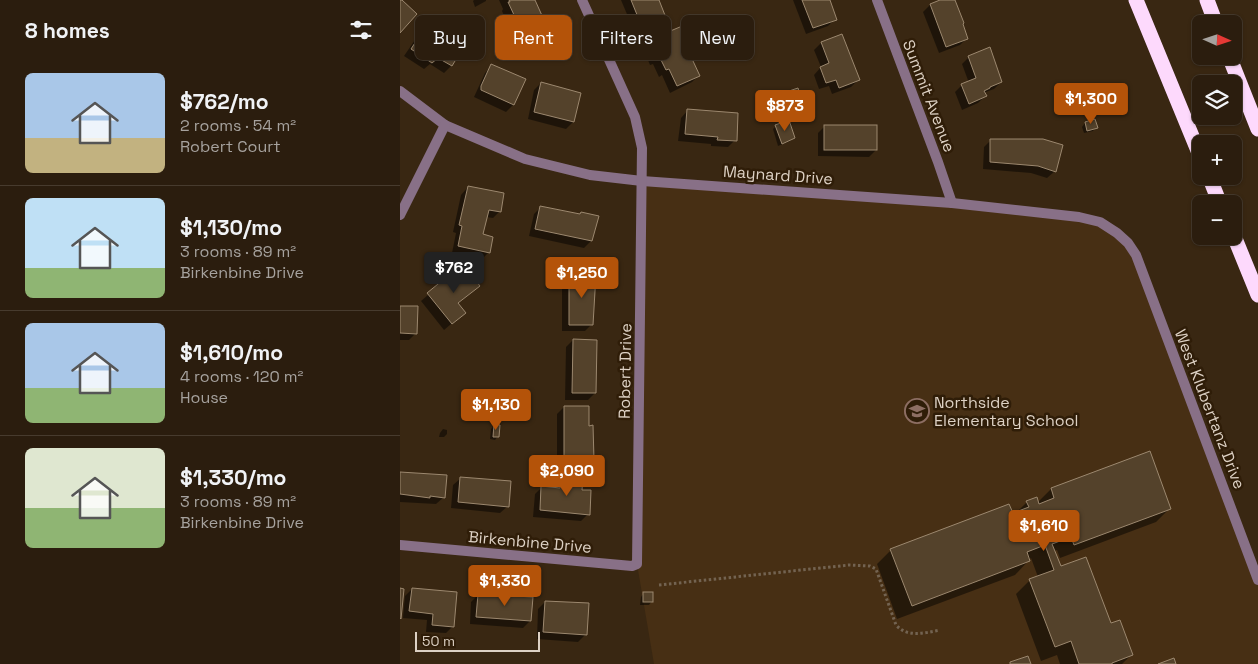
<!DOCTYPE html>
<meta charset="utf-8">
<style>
:root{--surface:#2b1d0e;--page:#372a1c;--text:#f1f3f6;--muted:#a6a29e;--line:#473b2e;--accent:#b45309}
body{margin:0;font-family:"Space Grotesk",sans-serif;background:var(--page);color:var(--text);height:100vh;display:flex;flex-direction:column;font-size:19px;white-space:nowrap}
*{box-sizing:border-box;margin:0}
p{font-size:16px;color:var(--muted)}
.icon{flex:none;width:28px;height:28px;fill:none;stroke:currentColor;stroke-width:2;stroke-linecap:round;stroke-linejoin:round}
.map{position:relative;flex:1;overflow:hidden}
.drawer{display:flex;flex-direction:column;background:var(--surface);width:400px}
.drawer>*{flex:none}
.guide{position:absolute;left:15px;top:15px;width:475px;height:45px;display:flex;gap:10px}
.needle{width:32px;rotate:93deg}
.buttons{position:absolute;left:792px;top:15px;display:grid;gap:10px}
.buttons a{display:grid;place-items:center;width:50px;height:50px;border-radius:8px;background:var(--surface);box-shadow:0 1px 4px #0004,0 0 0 1px var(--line);font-size:25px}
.scale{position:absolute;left:15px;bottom:12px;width:125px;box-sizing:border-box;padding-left:5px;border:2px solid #ddd1c4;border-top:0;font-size:14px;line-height:18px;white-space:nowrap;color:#ddd1c4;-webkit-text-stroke:4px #2f1d08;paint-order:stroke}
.price{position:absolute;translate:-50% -42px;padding:0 11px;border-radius:5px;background:var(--accent);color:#fff;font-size:16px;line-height:32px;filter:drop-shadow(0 1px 2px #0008)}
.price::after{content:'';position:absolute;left:50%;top:30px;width:15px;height:11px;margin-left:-8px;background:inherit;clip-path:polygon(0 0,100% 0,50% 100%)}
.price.selected{background:#222;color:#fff}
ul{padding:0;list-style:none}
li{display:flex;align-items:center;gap:15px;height:125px;padding:0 25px}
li+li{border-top:1px solid var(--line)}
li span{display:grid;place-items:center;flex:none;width:140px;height:100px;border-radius:8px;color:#555}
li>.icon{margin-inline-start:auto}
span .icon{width:60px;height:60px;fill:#fffc;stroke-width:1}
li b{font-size:21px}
h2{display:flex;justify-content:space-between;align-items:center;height:60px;padding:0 25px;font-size:21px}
.pill{padding:0 18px;border-radius:8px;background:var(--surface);box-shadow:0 1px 4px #0004,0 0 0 1px var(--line);font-size:18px;line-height:45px}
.pill.selected{background:var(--accent);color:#fff}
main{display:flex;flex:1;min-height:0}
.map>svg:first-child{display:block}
</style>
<main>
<section class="drawer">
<h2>8 homes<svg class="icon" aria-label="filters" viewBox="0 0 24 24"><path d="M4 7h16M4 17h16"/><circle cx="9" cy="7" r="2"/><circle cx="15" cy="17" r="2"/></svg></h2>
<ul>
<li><span style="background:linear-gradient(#a9c7e8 65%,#c2b280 0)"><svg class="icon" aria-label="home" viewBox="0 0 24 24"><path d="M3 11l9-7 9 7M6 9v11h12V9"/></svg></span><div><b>$762/mo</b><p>2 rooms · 54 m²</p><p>Robert Court</p></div></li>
<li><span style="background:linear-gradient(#bfe0f5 70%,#8fb573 0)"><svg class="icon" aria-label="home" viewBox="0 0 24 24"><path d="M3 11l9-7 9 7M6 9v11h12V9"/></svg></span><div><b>$1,130/mo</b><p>3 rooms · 89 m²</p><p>Birkenbine Drive</p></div></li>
<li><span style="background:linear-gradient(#a9c7e8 65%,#8fb573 0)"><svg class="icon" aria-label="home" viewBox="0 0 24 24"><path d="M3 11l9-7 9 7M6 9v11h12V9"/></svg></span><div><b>$1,610/mo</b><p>4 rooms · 120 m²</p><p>House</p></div></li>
<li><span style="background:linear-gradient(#dfe7d0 60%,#8fb573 0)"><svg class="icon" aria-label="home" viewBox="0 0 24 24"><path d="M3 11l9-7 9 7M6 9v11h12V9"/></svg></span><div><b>$1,330/mo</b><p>3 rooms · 89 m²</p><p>Birkenbine Drive</p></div></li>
</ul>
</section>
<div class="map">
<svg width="858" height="664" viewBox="0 0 858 664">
<rect width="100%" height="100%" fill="#392712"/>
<path fill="#472f14" d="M242 181 552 203 700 222 728 243 858 580V664H254L237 564Z"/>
<g fill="#0007">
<path d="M74 0H86V1L75 7 73 1Z"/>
<path d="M99 0H133L142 20 135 27 113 36 102 11 103 9Z"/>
<path d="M221 0H257L267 23 260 30 237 38Z"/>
<path d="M393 0H428L435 19 428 26 406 34Z"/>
<path d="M543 0H554L567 38 560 45 539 53 523 12 530 5Z"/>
<path d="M28 24 63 47 51 66 44 73 30 64 24 69 4 56 21 31Z"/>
<path d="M250 41H294L287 48 299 75 292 82 270 93 262 75 259 77 253 64 250 65 243 48Z"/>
<path d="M421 43 458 80 451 87 432 94 429 86 419 89 414 75 421 67 414 50Z"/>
<path d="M569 57 601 82 594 89 583 93 585 96 578 103 562 110 555 92 562 85 569 83 562 64Z"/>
<path d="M92 66 124 80 113 105 106 112 74 97 85 73Z"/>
<path d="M141 83 173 122 166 129 128 119 134 90Z"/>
<path d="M390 92 402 106 399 109 392 112 386 95Z"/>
<path d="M288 110 335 140 328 147 311 146V144L278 141 281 118Z"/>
<path d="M685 123 696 127 693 131 684 133 682 127Z"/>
<path d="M376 126 394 138 390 141 378 146 373 129Z"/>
<path d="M425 126 476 150 469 157 418 156V133Z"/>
<path d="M591 140 655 171 647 178 631 173 583 169 584 147Z"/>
<path d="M68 187 100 211 93 218 86 217 81 235 89 252 82 259 52 253 56 233 53 232 61 195Z"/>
<path d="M141 207 179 215 191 241 184 248 129 236 134 214Z"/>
<path d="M169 275 192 324 185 331H162V282Z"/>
<path d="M49 277 71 293 57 304V319L44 330 21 301Z"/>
<path d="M0 308 16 333 9 340H0Z"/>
<path d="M173 340 195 393 188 400H165L166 347Z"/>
<path d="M117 403 126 413 123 416 113 415 114 406Z"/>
<path d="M164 407 187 427 193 459 186 466 157 464V414Z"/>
<path d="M94 426 98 436 95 440 90 439 91 429Z"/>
<path d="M43 429 47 430V434L44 437H39L40 433Z"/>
<path d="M749 453 770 508 756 522 660 558 657 550 654 551 660 568 710 625 732 654 722 664H660L657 655 641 661 616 594 630 580 638 577 631 558 615 575 497 619 477 564 491 550 616 513 627 502 637 503 651 489Z"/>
<path d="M0 473 44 497 36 504 0 502Z"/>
<path d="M162 476 180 491 188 514 181 521 133 517 135 494 142 487 154 488 155 483Z"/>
<path d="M61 478 108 506 100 513 51 508 53 485Z"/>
<path d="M12 589 53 626 46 633 26 632 27 620 3 618 5 596Z"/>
<path d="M244 593 252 601 249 605H240L241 597Z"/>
<path d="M78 595 130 621 123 628 70 624 71 602Z"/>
<path d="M145 602 185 635 178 642 137 639 138 609Z"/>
</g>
<g fill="#54422b" stroke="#9c886f">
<path d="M0 0H2L17 14 0 33Z"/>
<path d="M109 0H135L144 20 121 30 108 2H110Z"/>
<path d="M231 0H259L268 23 244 32Z"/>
<path d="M402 0H430L437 20 413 28Z"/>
<path d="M540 0H555L564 23 563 24 568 39 546 47 530 4Z"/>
<path d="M28 23 64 46 52 66 38 58 32 63 11 49Z"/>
<path d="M287 24 295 42 286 46 300 76 277 86 269 69 266 70 260 58H258L249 40Z"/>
<path d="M442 34 460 80 439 88 436 80 426 83 420 67 429 63 421 42Z"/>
<path d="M590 47 602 82 590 87V88L584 91 587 96 569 104 561 84 576 78 568 56Z"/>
<path d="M91 64 126 79 114 105 81 90V86Z"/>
<path d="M141 82 181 93 174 122 134 112Z"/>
<path d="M398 88 404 106 395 109 389 91Z"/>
<path d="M287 109 338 113 337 141 317 140 318 137 285 134Z"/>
<path d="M695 119 698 128 687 131 685 122Z"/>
<path d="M389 120 395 138 382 144 375 125Z"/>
<rect x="424" y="125" width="53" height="25"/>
<path d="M590 139H643L663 145 656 172 638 166 590 162Z"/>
<path d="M68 186 104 193 101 212 89 210 83 234 93 237 90 253 58 246 62 226 59 225Z"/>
<path d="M140 206 180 214 181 212 199 216 192 241 135 229Z"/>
<path d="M65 267 80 286 58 303 66 313 52 324 27 293 49 275 52 278Z"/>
<path d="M169 273 196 274 193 325H169Z"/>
<path d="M0 306H18L17 334 0 333Z"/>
<path d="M173 339 197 340 196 393H172Z"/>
<path d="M117 401 129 403 128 413 115 412Z"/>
<path d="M164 406H189V426L193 425 194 460 164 458Z"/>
<path d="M94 424 100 425 99 437H93Z"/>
<path d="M750 451 771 509 674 545 671 537 652 544 661 566 686 557 711 623 720 620 733 655 712 663V664H679L671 641 655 647 629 579 654 570 645 545 627 552 630 561 512 606 490 549 609 504 613 513 629 507 626 501 637 497 639 504 654 498 651 488Z"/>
<path d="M0 472 47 475 45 498 30 496V498L0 494Z"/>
<path d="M161 475 183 477 182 490H191L190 515 140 510 141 486 160 488Z"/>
<path d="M60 477 111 481 109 507 58 502Z"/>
<path d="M0 588 4 589 1 619 0 618Z"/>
<path d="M12 588 57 592 54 627 32 625 33 614 9 611Z"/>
<rect x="243" y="592" width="10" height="10"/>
<path d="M78 594 133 597 131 621 76 617Z"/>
<path d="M145 601 189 603 187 635 143 632Z"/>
<path d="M628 656 631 664H610V662Z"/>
<path d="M774 658 776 664H758Z"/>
</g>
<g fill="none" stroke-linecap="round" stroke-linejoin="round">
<path stroke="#736351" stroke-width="3" stroke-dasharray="2.5 2.5" stroke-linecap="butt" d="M259 585 449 565 470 566 476 569 496 625C508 638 524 633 540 630"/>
<g stroke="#887087" stroke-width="10">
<path d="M477 0 538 162 552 203"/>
<path d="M0 91 45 125 125 159 190 175 242 181 552 203 679 217 700 222 717 233 728 243 736 255 858 580"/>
<path d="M0 215 45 125"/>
<path d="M0 545 232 566 237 564 242 148 235 117 182 0"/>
</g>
<g stroke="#fdd9fc" stroke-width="15">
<path d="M736 0 801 158"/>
<path d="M807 0 816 24"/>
<path d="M829 56 858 129"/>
<path d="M809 176 820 204"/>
<path d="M834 236 858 295"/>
</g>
</g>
<defs>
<symbol id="school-ring" viewBox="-11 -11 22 22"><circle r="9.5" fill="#2f1d08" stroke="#8d6e63" stroke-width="1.5"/><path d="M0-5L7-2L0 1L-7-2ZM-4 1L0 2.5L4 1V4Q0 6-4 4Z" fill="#8d6e63"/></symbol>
</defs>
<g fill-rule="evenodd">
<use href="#school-ring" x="503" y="397" width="28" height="28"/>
</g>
<g text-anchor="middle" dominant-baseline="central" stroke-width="5" stroke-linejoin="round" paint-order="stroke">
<g font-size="16" fill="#ddd1c4" stroke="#2f1d08">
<text transform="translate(529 96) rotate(69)">Summit Avenue</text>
<text transform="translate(378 175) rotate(4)">Maynard Drive</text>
<text transform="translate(225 371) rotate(-89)">Robert Drive</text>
<text transform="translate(810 409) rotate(69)">West Klubertanz Drive</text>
<text transform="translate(130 542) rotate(5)">Birkenbine Drive</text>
</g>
<g font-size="16" fill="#ddd1c4" stroke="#2f1d08" text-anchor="start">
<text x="534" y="402">Northside<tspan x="534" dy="18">Elementary School</tspan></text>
</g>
</g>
</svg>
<div class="buttons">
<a><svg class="needle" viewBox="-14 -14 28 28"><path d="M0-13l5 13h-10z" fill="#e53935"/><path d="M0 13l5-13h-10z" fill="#a6a29e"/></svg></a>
<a><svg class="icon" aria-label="layers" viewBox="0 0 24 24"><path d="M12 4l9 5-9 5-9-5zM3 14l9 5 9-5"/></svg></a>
<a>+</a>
<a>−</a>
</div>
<div class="scale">50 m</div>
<b class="price" style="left:691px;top:125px">$1,300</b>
<b class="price" style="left:385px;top:132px">$873</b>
<b class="price selected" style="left:54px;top:294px">$762</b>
<b class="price" style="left:182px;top:299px">$1,250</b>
<b class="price" style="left:96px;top:431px">$1,130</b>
<b class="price" style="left:167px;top:497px">$2,090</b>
<b class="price" style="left:644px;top:552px">$1,610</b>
<b class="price" style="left:105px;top:607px">$1,330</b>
<div class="guide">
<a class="pill">Buy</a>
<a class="pill selected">Rent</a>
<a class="pill">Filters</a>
<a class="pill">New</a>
</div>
</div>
</main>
